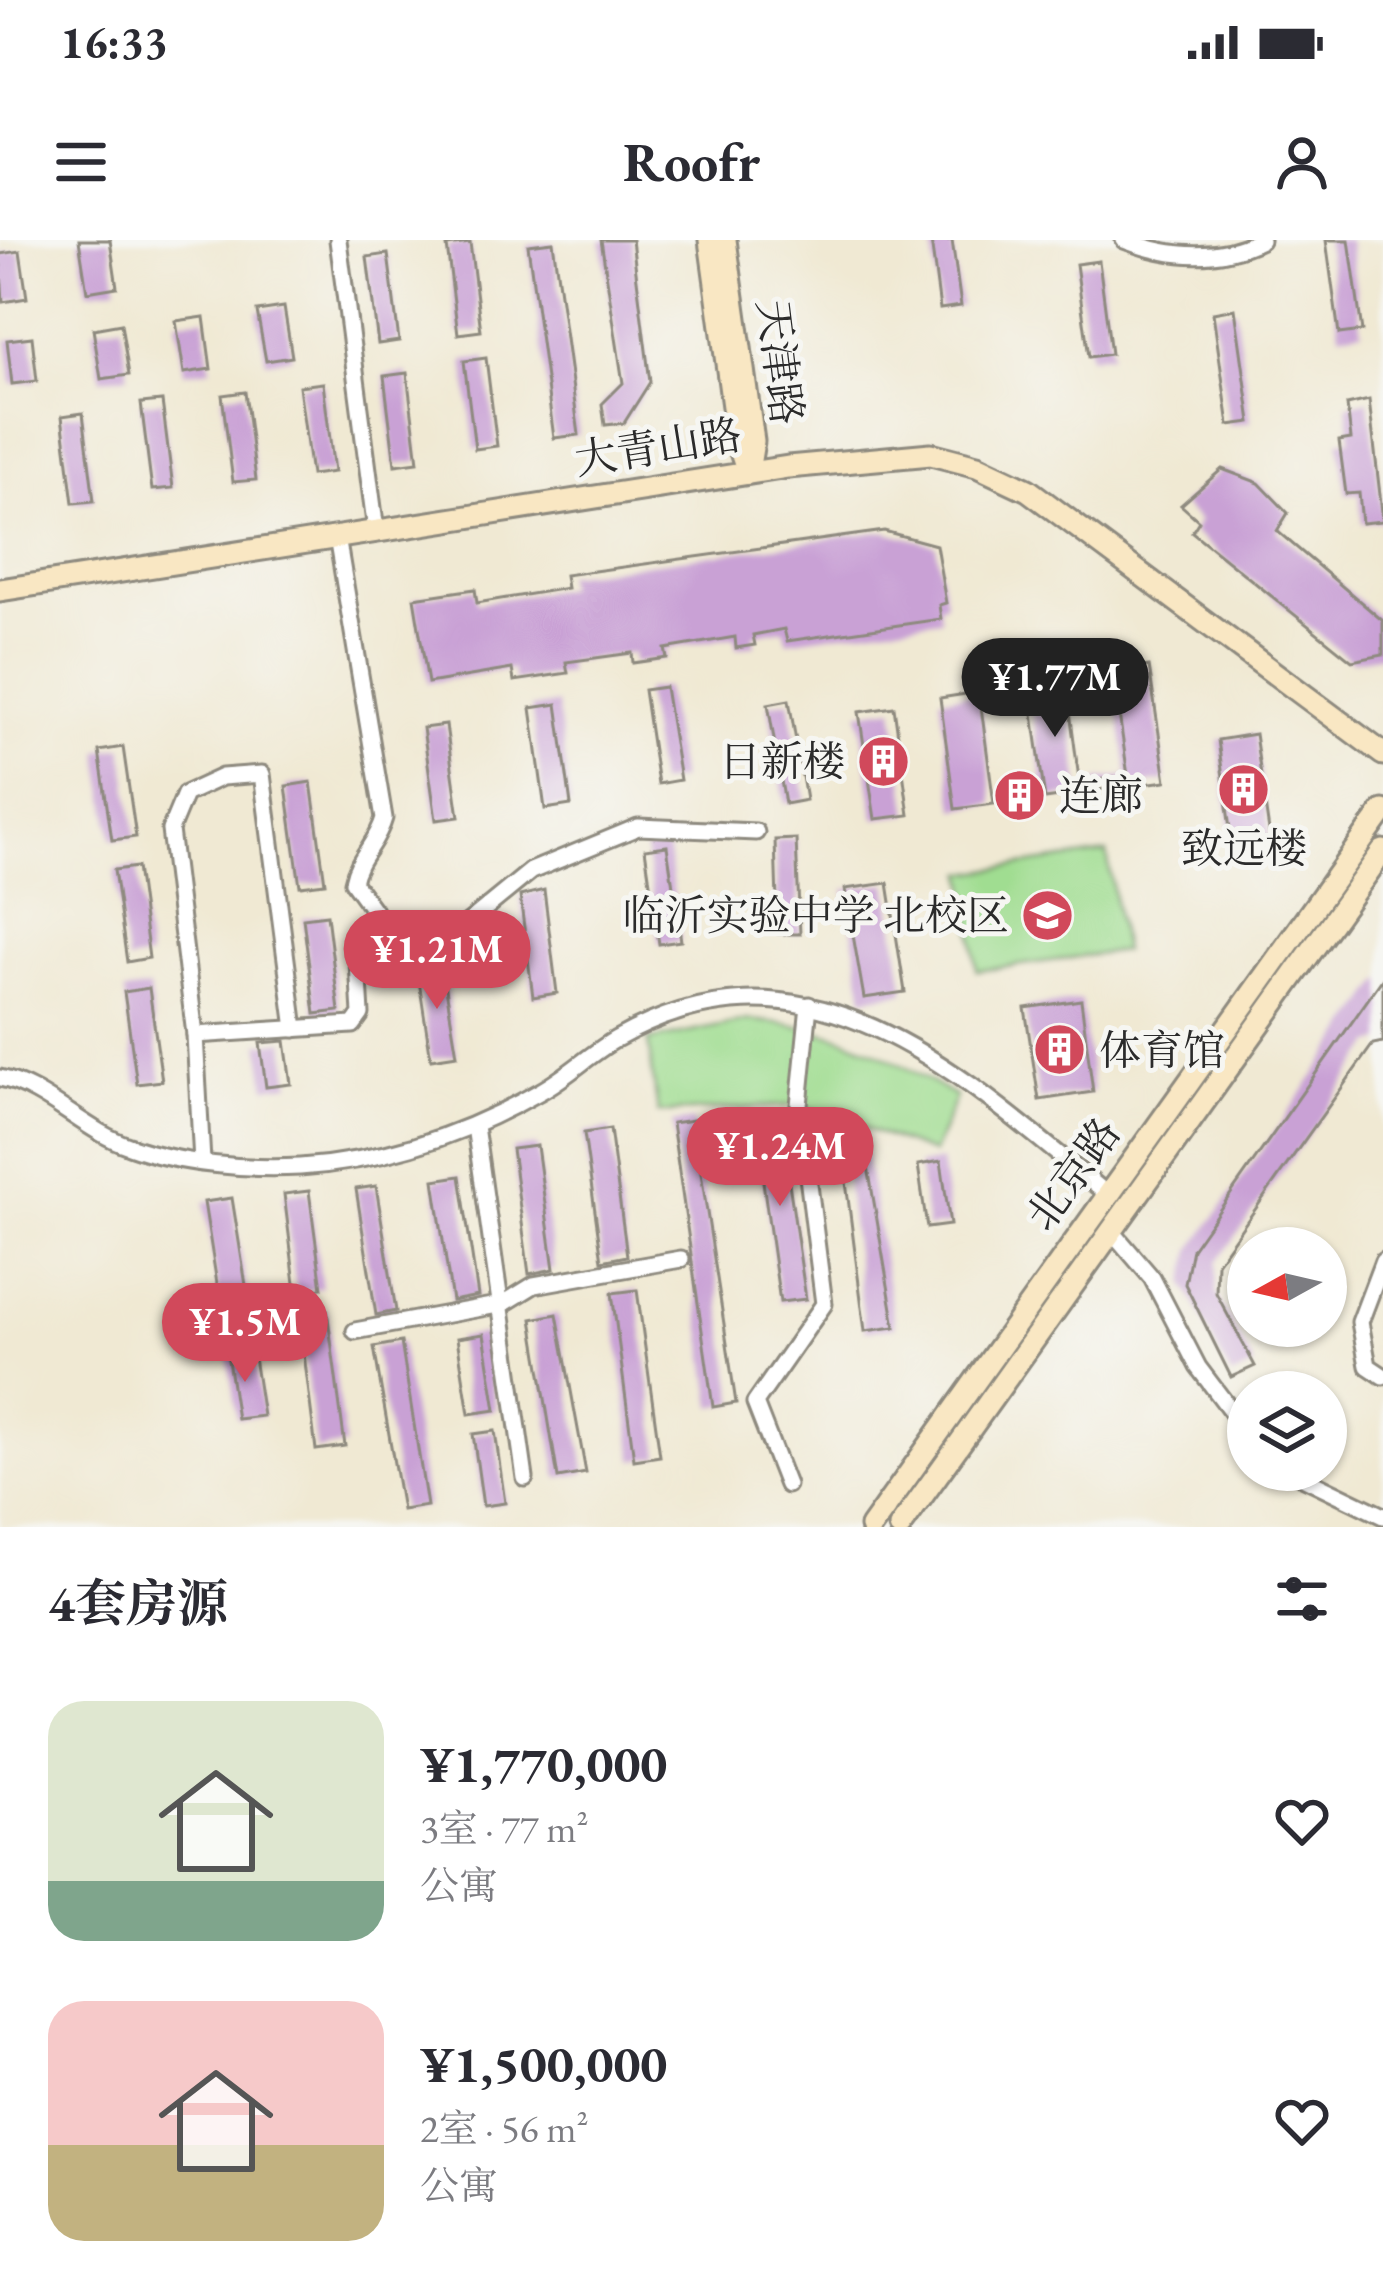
<!DOCTYPE html>
<html lang="zh">
<meta charset="utf-8">
<style>
:root{--surface:#fff;--page:#f7f7f7;--text:#2b2b33;--muted:#7c7c81;--accent:#d1495b}
body{margin:0;font-family:"EB Garamond","Noto Serif SC",serif;background:var(--page);color:var(--text);height:100vh;display:flex;flex-direction:column;font-size:45px;white-space:nowrap}
*{box-sizing:border-box;margin:0}
p{font-size:39px;color:var(--muted)}
.icon{flex:none;width:66px;height:66px;fill:none;stroke:currentColor;stroke-width:2;stroke-linecap:round;stroke-linejoin:round}
.map{position:relative;height:1287px;overflow:hidden}
.sheet{display:flex;flex-direction:column;background:var(--surface);flex:1}
.sheet>*{flex:none}
.needle{width:78px;rotate:262deg}
.buttons{position:absolute;left:1227px;top:987px;display:grid;gap:24px}
.buttons a{display:grid;place-items:center;width:120px;height:120px;border-radius:50%;background:var(--surface);box-shadow:0 3px 9px #0004;font-size:60px}
.price{position:absolute;translate:-50% -102px;padding:0 27px;border-radius:42px;background:var(--accent);color:#fff;font-size:39px;line-height:78px;filter:drop-shadow(0 3px 6px #0008)}
.price::after{content:'';position:absolute;left:50%;top:72px;width:36px;height:27px;margin-left:-18px;background:inherit;clip-path:polygon(0 0,100% 0,50% 100%)}
.price.active{background:#222;color:#fff}
ul{padding:0;list-style:none}
li{display:flex;align-items:center;gap:36px;height:300px;padding:0 48px}
li span{display:grid;place-items:center;flex:none;width:336px;height:240px;border-radius:36px;color:#555}
li>.icon{margin-inline-start:auto}
span .icon{width:144px;height:144px;fill:#fffc;stroke-width:1}
li b{font-size:51px}
h2{display:flex;justify-content:space-between;align-items:center;height:144px;padding:0 48px;font-size:51px}
.status{display:flex;justify-content:space-between;align-items:center;height:84px;padding:0 60px;background:var(--surface);direction:ltr}
.status svg{height:33px;fill:currentColor}
header{display:flex;justify-content:space-between;align-items:center;height:156px;padding:0 48px;background:var(--surface);font-size:54px;font-weight:700}
.map>svg:first-child{display:block}
</style>
<div class="status"><b>16:33</b><svg viewBox="0 0 49 12"><path d="M0 12V9h3v3zM5 12V6h3v6zM10 12V3h3v9zM15 12V0h3v12zM26 1h20v11H26zM47 4h2v5h-2z"/></svg></div>
<header><svg class="icon" aria-label="menu" viewBox="0 0 24 24"><path d="M4 6h16M4 12h16M4 18h16"/></svg>Roofr<svg class="icon" aria-label="person" viewBox="0 0 24 24"><circle cx="12" cy="8" r="4"/><path d="M4 21q1-7 8-7t8 7"/></svg></header>
<div class="map">
<svg width="1383" height="1287" viewBox="0 0 1383 1287">
<rect width="100%" height="100%" fill="#f6f6f2"/>
<filter id="ink" filterUnits="userSpaceOnUse"><feTurbulence type="fractalNoise" baseFrequency=".00833" numOctaves="2"/><feDisplacementMap in="SourceGraphic" scale="24" xChannelSelector="R" yChannelSelector="G"/><feConvolveMatrix kernelMatrix="1 2 1 2 8 2 1 2 1" color-interpolation-filters="sRGB"/></filter>
<filter id="wash" filterUnits="userSpaceOnUse"><feTurbulence type="fractalNoise" baseFrequency=".004" numOctaves="4" result="noise"/><feDisplacementMap in="SourceGraphic" scale="48" xChannelSelector="R" yChannelSelector="G"/><feGaussianBlur stdDeviation="2.7" result="paint"/><feColorMatrix in="noise" values="0 0 0 0 0 0 0 0 0 0 0 0 0 0 0 0 0 1.4 0 .05"/><feComposite in="paint" operator="in"/></filter>
<g filter="url(#wash)">
<rect width="100%" height="100%" fill="#f0e9d3"/>
<g fill="#a0dd91" stroke="#66845e" stroke-width="3">
<path d="M1107 613 1123 711 977 731 965 633Z"/>
<path d="M749 780C842 788 878 810 956 857L933 913 799 865 658 873 648 801Z"/>
</g>
<g id="blocks">
<g fill="#c9a1d5">
<path d="M79 0H110L117 47 87 52Z"/>
<path d="M601 0H632L650 142 624 183 605 185 602 164 623 143Z"/>
<path d="M931 0H952L961 66 940 69Z"/>
<path d="M1326 0H1349L1362 91 1339 94Z"/>
<path d="M553 2 579 195 554 198 528 5Z"/>
<path d="M470 3 481 91 458 94 447 6Z"/>
<path d="M20 11 27 58 3 62 0 14Z"/>
<path d="M388 14 399 101 378 104 367 17Z"/>
<path d="M1099 21 1111 114 1089 117 1076 24Z"/>
<path d="M284 67 292 117 266 121 257 71Z"/>
<path d="M1235 69 1251 182 1229 185 1213 73Z"/>
<path d="M204 77 211 129 184 133 176 81Z"/>
<path d="M121 84 129 135 101 139 93 89Z"/>
<path d="M32 97 37 141 12 144 7 100Z"/>
<path d="M486 118 497 206 475 209 464 121Z"/>
<path d="M407 133 418 222 395 225 384 136Z"/>
<path d="M323 143 334 232 311 235 299 146Z"/>
<path d="M245 152 256 240 233 242 222 155Z"/>
<path d="M1369 160 1383 281 1362 283 1359 253 1346 254 1339 201 1351 199 1347 165Z"/>
<path d="M162 161 173 248 152 250 141 163Z"/>
<path d="M83 173 94 261 73 263 62 176Z"/>
<path d="M1222 229 1259 243 1288 273 1277 291 1383 381V415L1352 421 1192 292 1199 281 1181 265Z"/>
<path d="M884 291 936 305 946 363 939 365 941 379 787 401 784 389 753 395 755 405 736 408 735 397 665 409 667 418 633 423 632 413 566 422 568 433 514 441 512 429 428 443 414 358 475 349 477 363 567 348 565 335Z"/>
<path d="M1149 426 1166 541 1097 550 1096 540 1128 536 1113 432Z"/>
<path d="M1066 441 1081 554 1045 559 1029 446Z"/>
<path d="M665 447 680 540 658 544 644 450Z"/>
<path d="M979 452 994 564 955 569 940 458Z"/>
<path d="M789 460 806 560 785 564 768 464Z"/>
<path d="M557 464 571 565 545 569 531 468Z"/>
<path d="M894 467 909 575 875 579 859 472Z"/>
<path d="M446 485 459 577 436 580 423 488Z"/>
<path d="M1255 494 1270 598 1232 604 1218 500Z"/>
<path d="M123 507 136 597 112 600 99 511Z"/>
<path d="M311 542 325 643 300 646 286 546Z"/>
<path d="M796 599 800 694H778L775 600Z"/>
<path d="M667 606 681 701 659 704 645 609Z"/>
<path d="M137 627 149 718 127 722 114 630Z"/>
<path d="M888 643 905 752 864 758 845 649Z"/>
<path d="M544 650 557 753 533 757 520 656Z"/>
<path d="M327 675 339 771 315 774 303 678Z"/>
<path d="M442 724 457 815 431 819 417 728Z"/>
<path d="M1383 738V802L1373 804 1217 1023 1216 1053 1255 1126 1231 1137 1185 1044 1192 1009Z"/>
<path d="M149 748 162 841 137 844 124 752Z"/>
<path d="M1081 760 1093 852 1039 860 1025 768Z"/>
<path d="M285 801 291 844 266 847 260 803Z"/>
<path d="M779 874 806 1059 780 1062 754 878Z"/>
<path d="M693 880 736 1163 713 1167 672 883Z"/>
<path d="M610 889 627 1016 602 1021 584 893Z"/>
<path d="M862 891 895 1087 865 1091 840 895Z"/>
<path d="M537 906 554 1029 529 1034 512 909Z"/>
<path d="M941 921 950 985 927 988 918 925Z"/>
<path d="M460 936 478 1056 452 1061 434 940Z"/>
<path d="M376 946 396 1071 376 1075 356 949Z"/>
<path d="M309 951 322 1048 296 1051 284 954Z"/>
<path d="M232 958 253 1089 225 1094 204 962Z"/>
<path d="M637 1050 660 1216 634 1220 612 1053Z"/>
<path d="M327 1070 345 1206 316 1210 299 1074Z"/>
<path d="M557 1074 586 1233 558 1238 532 1079Z"/>
<path d="M484 1094 496 1170 469 1174 457 1098Z"/>
<path d="M401 1102 427 1266 402 1270 374 1107Z"/>
<path d="M253 1111 263 1176 237 1179 227 1114Z"/>
<path d="M495 1191 505 1263 483 1266 473 1194Z"/>
</g>
</g>
</g>
<g filter="url(#ink)">
<use href="#blocks" fill-opacity="0" stroke="#8e8a7f" stroke-width="3"/>
<g fill="none" stroke-linecap="round" stroke-linejoin="round">
<defs>
<g id="street">
<path d="M338 0 376 291"/>
<path d="M1124 0C1168 17 1216 22 1261 0"/>
<path d="M337 297 384 578C377 604 358 616 353 642L374 671 377 705"/>
<path d="M195 795 353 785 361 774 358 722 377 705 454 694 531 631 638 587 756 592"/>
<path d="M0 838C46 847 84 891 129 906 179 924 247 930 300 927 387 921 466 894 541 851 568 836 590 814 616 799 812 688 964 838 1107 954"/>
<path d="M475 886 525 1238"/>
<path d="M202 922 195 795 170 590 185 554 222 537 262 534 295 789"/>
<path d="M1110 989 1152 1038 1198 1127 1248 1193"/>
<path d="M1383 1021 1360 1082 1368 1126 1383 1136"/>
<path d="M355 1091 503 1064 534 1045 681 1019"/>
<path d="M1288 1230 1383 1276"/>
<path d="M787 1245 755 1163 824 1064 799 865 809 765"/>
</g>
<g id="secondary">
<path d="M710 0 738 203 748 233"/>
<path d="M725 0 753 201 749 226"/>
<path d="M0 350 788 227 931 214 977 226 1028 250 1383 514"/>
<path d="M871 1287 1383 571"/>
<path d="M900 1287 1383 611"/>
</g>
</defs>
<use href="#street" stroke="#8e8a7f" stroke-width="21"/>
<use href="#secondary" stroke="#8e8a7f" stroke-width="27"/>
<use href="#street" stroke="#fff" stroke-width="15"/>
<use href="#secondary" stroke="#f9e7c3" stroke-width="21"/>
</g>
</g>
<defs>
<symbol id="building-disc" viewBox="-11 -11 22 22"><circle r="9.5" fill="#d1495b" stroke="#f6f6f2"/><path d="M-4-6H4V6H1V3H-1V6H-4ZM-2.5-4.3h1.7v1.8h-1.7ZM.8-4.3h1.7v1.8H.8ZM-2.5-1h1.7V.8h-1.7ZM.8-1h1.7V.8H.8Z" fill="#fff"/></symbol>
<symbol id="school-disc" viewBox="-11 -11 22 22"><circle r="9.5" fill="#d1495b" stroke="#f6f6f2"/><path d="M0-5L7-2L0 1L-7-2ZM-4 1L0 2.5L4 1V4Q0 6-4 4Z" fill="#fff"/></symbol>
</defs>
<g fill-rule="evenodd">
<use href="#building-disc" x="854" y="492" width="59" height="59"/>
<use href="#building-disc" x="1214" y="520" width="59" height="59"/>
<use href="#building-disc" x="990" y="526" width="59" height="59"/>
<use href="#school-disc" x="1018" y="646" width="59" height="59"/>
<use href="#building-disc" x="1030" y="780" width="59" height="59"/>
</g>
<g text-anchor="middle" dominant-baseline="central" stroke-width="10" stroke-linejoin="round" paint-order="stroke">
<g font-size="42" fill="#2b2b2b" stroke="#f6f6f2">
<text transform="translate(780 122) rotate(83)">天津路</text>
<text transform="translate(658 207) rotate(-9)">大青山路</text>
<text transform="translate(1073 934) rotate(-54)">北京路</text>
</g>
<g font-size="42" fill="#2b2b2b" stroke="#f6f6f2" text-anchor="end">
<text x="845" y="521">日新楼</text>
<text x="1059" y="555" text-anchor="start">连廊</text>
<text x="1244" y="608" text-anchor="middle">致远楼</text>
<text x="1009" y="675">临沂实验中学 北校区</text>
<text x="1099" y="810" text-anchor="start">体育馆</text>
</g>
</g>
</svg>
<div class="buttons">
<a><svg class="needle" viewBox="-14 -14 28 28"><path d="M0-13l5 13h-10z" fill="#e53935"/><path d="M0 13l5-13h-10z" fill="#7c7c81"/></svg></a>
<a><svg class="icon" aria-label="layers" viewBox="0 0 24 24"><path d="M12 4l9 5-9 5-9-5zM3 14l9 5 9-5"/></svg></a>
</div>
<b class="price active" style="left:1055px;top:500px">¥1.77M</b>
<b class="price" style="left:437px;top:772px">¥1.21M</b>
<b class="price" style="left:780px;top:969px">¥1.24M</b>
<b class="price" style="left:245px;top:1145px">¥1.5M</b>
</div>
<section class="sheet">
<h2>4套房源<svg class="icon" aria-label="filters" viewBox="0 0 24 24"><path d="M4 7h16M4 17h16"/><circle cx="9" cy="7" r="2"/><circle cx="15" cy="17" r="2"/></svg></h2>
<ul>
<li><span style="background:linear-gradient(#dfe7d0 75%,#7fa58c 0)"><svg class="icon" aria-label="home" viewBox="0 0 24 24"><path d="M3 11l9-7 9 7M6 9v11h12V9"/></svg></span><div><b>¥1,770,000</b><p>3室 · 77 m²</p><p>公寓</p></div><svg class="icon" aria-label="heart" viewBox="0 0 24 24"><path d="M12 20l-8-8c-3-5 5-10 8-4 3-6 11-1 8 4z"/></svg></li>
<li><span style="background:linear-gradient(#f6c9c9 60%,#c2b280 0)"><svg class="icon" aria-label="home" viewBox="0 0 24 24"><path d="M3 11l9-7 9 7M6 9v11h12V9"/></svg></span><div><b>¥1,500,000</b><p>2室 · 56 m²</p><p>公寓</p></div><svg class="icon" aria-label="heart" viewBox="0 0 24 24"><path d="M12 20l-8-8c-3-5 5-10 8-4 3-6 11-1 8 4z"/></svg></li>
</ul>
</section>
